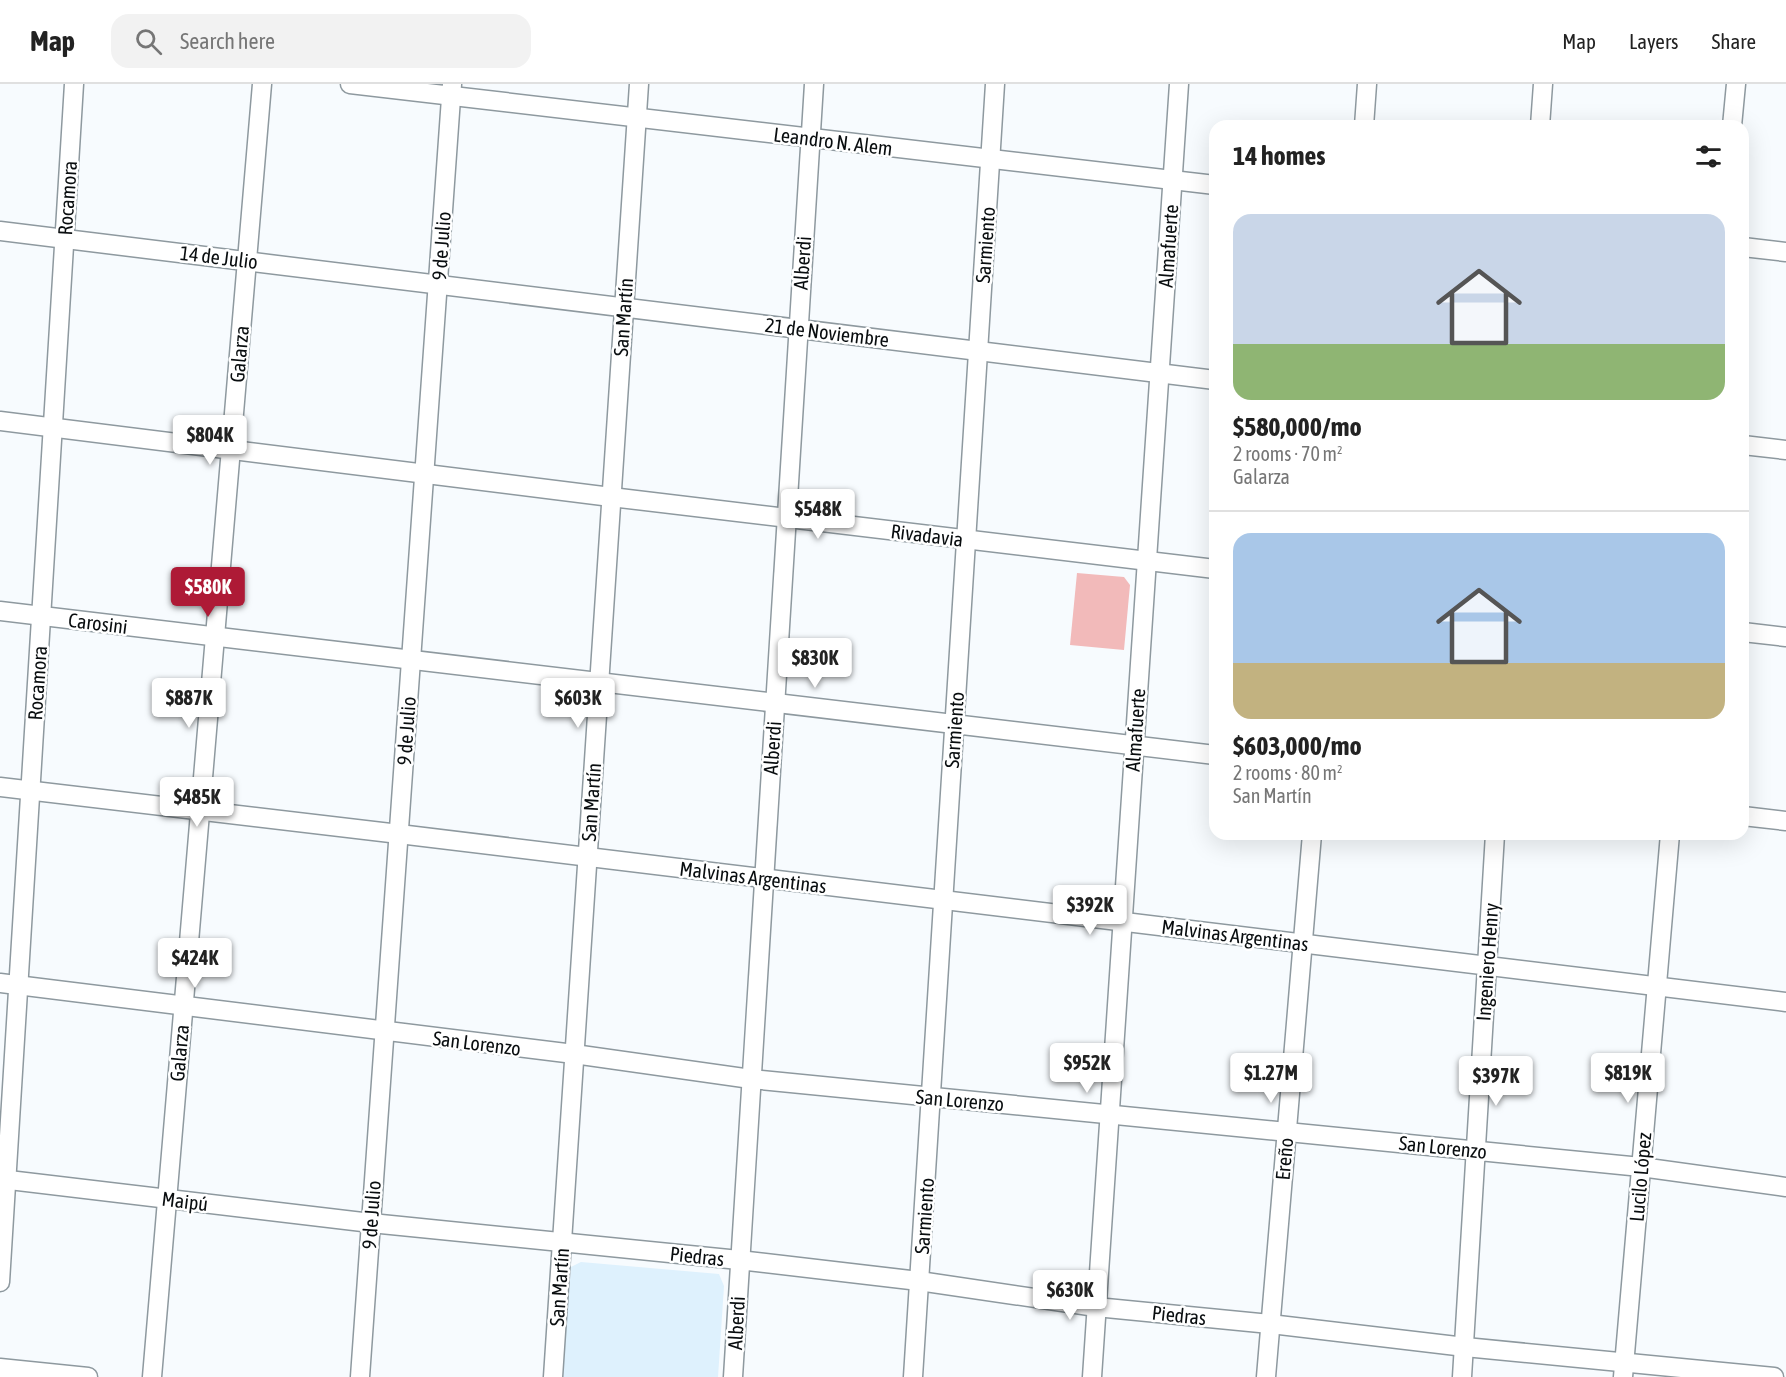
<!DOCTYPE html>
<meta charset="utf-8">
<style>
:root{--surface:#fff;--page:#f2f2f2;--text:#222;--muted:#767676;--line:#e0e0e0;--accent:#ae1a36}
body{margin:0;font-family:"Asap Condensed",sans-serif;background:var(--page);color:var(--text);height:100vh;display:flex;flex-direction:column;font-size:22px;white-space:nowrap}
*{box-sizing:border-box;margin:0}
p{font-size:20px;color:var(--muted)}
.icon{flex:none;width:33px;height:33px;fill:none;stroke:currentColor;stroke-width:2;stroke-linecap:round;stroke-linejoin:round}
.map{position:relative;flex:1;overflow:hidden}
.panel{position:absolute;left:1209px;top:36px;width:540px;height:720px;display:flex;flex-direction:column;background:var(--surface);border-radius:18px;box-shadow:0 6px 24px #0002}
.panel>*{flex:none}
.price{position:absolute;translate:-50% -51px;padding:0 14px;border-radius:6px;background:#fff;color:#222;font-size:20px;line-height:39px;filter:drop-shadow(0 2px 3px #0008)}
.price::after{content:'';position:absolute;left:50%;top:36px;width:18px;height:14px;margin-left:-9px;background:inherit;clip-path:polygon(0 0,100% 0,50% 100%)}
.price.on{background:var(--accent);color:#fff}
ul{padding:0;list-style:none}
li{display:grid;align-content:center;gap:12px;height:318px;padding:0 24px}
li+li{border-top:2px solid var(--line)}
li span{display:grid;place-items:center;height:186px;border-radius:18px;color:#555}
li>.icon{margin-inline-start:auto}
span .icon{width:108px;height:108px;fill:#fffc;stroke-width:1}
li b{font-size:26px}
h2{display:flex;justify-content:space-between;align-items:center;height:72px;padding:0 24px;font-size:26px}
header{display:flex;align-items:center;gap:36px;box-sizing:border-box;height:84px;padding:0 30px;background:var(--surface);border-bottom:2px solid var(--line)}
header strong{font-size:28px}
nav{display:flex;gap:33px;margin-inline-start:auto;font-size:21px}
.search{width:420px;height:54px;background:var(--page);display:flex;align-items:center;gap:15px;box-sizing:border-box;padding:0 21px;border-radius:18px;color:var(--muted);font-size:22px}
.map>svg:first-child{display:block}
</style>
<header>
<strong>Map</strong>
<div class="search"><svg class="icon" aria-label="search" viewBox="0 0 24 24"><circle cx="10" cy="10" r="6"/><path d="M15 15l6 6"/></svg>Search here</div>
<nav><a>Map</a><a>Layers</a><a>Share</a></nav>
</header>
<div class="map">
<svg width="1786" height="1293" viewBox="0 0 1786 1293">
<rect width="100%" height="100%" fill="#f7fbfe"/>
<path fill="#def1fd" d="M581 1178 719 1190 724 1202 718 1293H562L571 1183Z"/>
<path fill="#f2baba" d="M1077 489 1124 493 1130 501 1124 566 1070 561Z"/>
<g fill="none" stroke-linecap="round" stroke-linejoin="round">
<defs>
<g id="minor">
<path d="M350 0 1215 101"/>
<path d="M1364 42 1367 0"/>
<path d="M1540 42 1543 0"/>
<path d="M1732 42 1736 0"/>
<path d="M0 147 1215 296"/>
<path d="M1743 163 1786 168"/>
<path d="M0 337 611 413 1215 485"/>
<path d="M1743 361 1786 366"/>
<path d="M0 527 1215 671"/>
<path d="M1743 548 1786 553"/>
<path d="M0 703 399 750 1786 918"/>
<path d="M1743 732 1786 737"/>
<path d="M0 899 574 970 751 995 1641 1083 1786 1103"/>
<path d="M0 1095 371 1139 739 1176 919 1197 1096 1223 1270 1240 1465 1263 1774 1293"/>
<path d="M0 1198 74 0"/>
<path d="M0 1284 88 1293"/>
<path d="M152 1293 262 0"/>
<path d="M360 1293 452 0"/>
<path d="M553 1293 639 0"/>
<path d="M733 1293 814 0"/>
<path d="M913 1293 995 0"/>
<path d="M1092 1293 1179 0"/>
<path d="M1266 1293 1312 750"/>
<path d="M1462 1293 1495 750"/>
<path d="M1623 1293 1670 750"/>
</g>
</defs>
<use href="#minor" stroke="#8e999f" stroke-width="21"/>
<use href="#minor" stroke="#fff" stroke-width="18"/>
</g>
<g text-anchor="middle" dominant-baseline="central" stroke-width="5" stroke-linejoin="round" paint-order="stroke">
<g font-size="20" fill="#090d0f" stroke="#fff">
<text transform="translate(833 57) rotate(7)">Leandro N. Alem</text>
<text transform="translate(67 114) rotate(-86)">Rocamora</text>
<text transform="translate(985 161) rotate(-86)">Sarmiento</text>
<text transform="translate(441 162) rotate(-86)">9 de Julio</text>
<text transform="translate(1168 162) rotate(-86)">Almafuerte</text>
<text transform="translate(219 173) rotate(7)">14 de Julio</text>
<text transform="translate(802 179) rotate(-86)">Alberdi</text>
<text transform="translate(623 233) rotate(-86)">San Martín</text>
<text transform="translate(827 248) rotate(7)">21 de Noviembre</text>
<text transform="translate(239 270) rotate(-85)">Galarza</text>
<text transform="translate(927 451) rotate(7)">Rivadavia</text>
<text transform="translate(98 539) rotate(7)">Carosini</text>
<text transform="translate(37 599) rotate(-86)">Rocamora</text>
<text transform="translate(954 646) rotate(-86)">Sarmiento</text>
<text transform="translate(1135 646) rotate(-86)">Almafuerte</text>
<text transform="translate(406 647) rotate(-86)">9 de Julio</text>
<text transform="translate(772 664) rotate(-86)">Alberdi</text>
<text transform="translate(591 718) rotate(-86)">San Martín</text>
<text transform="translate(753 793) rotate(7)">Malvinas Argentinas</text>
<text transform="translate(1235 851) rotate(7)">Malvinas Argentinas</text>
<text transform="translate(1487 878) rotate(-86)">Ingeniero Henry</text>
<text transform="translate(477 959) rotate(7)">San Lorenzo</text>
<text transform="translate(179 969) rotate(-85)">Galarza</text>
<text transform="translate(960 1016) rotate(5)">San Lorenzo</text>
<text transform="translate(1443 1063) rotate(6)">San Lorenzo</text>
<text transform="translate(1284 1075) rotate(-85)">Ereño</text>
<text transform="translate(1640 1093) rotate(-85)">Lucilo López</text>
<text transform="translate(185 1117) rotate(7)">Maipú</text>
<text transform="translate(371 1131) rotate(-86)">9 de Julio</text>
<text transform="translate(924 1132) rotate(-86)">Sarmiento</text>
<text transform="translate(697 1172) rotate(6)">Piedras</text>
<text transform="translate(559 1203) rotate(-86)">San Martín</text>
<text transform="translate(1179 1231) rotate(6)">Piedras</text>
<text transform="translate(736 1239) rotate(-87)">Alberdi</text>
</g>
</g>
</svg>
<b class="price" style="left:210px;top:382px">$804K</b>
<b class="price" style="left:818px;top:456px">$548K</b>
<b class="price on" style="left:208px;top:534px">$580K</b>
<b class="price" style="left:815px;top:605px">$830K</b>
<b class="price" style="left:189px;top:645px">$887K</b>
<b class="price" style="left:578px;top:645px">$603K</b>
<b class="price" style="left:197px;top:744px">$485K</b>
<b class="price" style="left:1090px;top:852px">$392K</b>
<b class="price" style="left:195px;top:905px">$424K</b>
<b class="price" style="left:1087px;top:1010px">$952K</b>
<b class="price" style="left:1271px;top:1020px">$1.27M</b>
<b class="price" style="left:1628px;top:1020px">$819K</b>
<b class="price" style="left:1496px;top:1023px">$397K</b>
<b class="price" style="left:1070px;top:1237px">$630K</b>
<section class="panel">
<h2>14 homes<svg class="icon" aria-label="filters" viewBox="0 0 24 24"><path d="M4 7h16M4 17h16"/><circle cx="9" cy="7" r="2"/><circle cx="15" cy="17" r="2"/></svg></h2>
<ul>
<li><span style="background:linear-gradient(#c9d6e8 70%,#8fb573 0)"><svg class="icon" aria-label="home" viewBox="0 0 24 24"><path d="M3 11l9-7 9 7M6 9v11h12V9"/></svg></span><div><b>$580,000/mo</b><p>2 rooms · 70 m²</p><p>Galarza</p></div></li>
<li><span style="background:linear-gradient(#a9c7e8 70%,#c2b280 0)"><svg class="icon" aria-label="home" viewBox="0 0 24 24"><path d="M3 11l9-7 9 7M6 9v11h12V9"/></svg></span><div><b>$603,000/mo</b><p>2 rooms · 80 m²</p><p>San Martín</p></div></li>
</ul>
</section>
</div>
